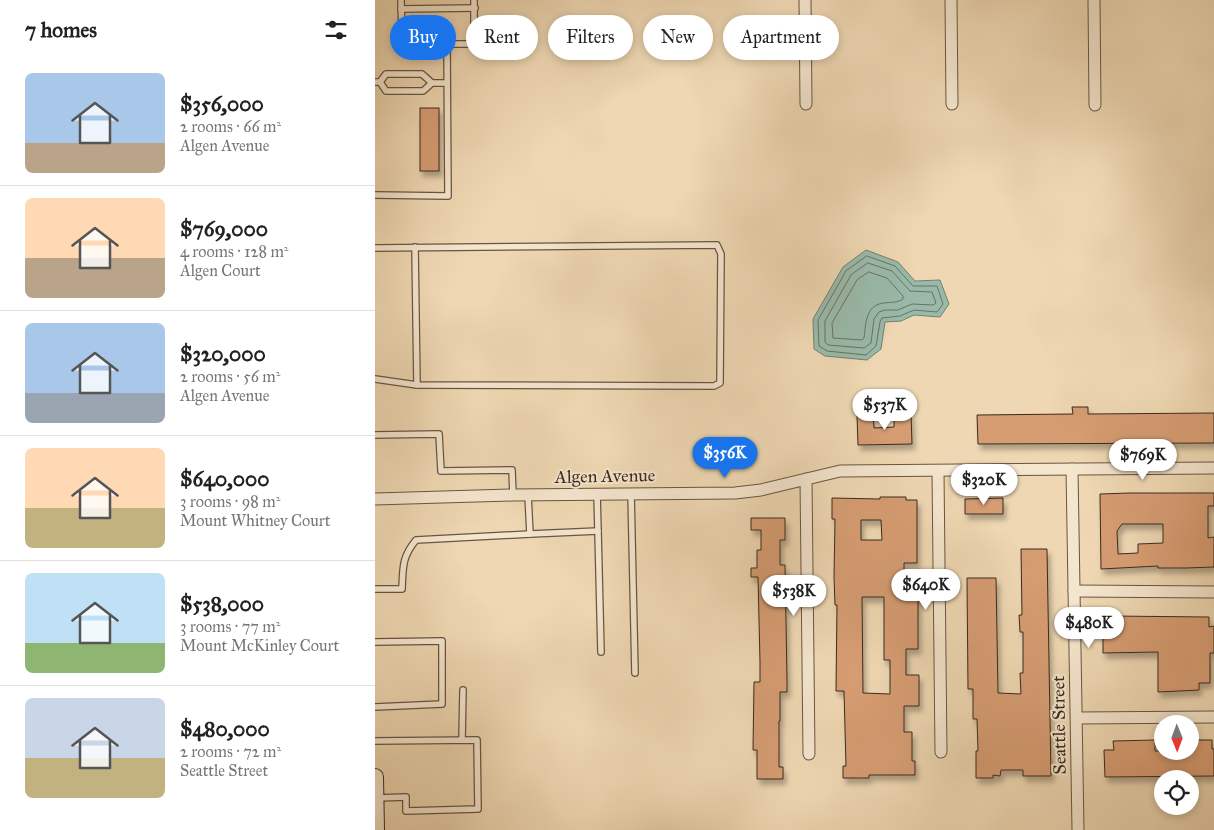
<!DOCTYPE html>
<meta charset="utf-8">
<style>
:root{--surface:#fff;--page:#f2f2f2;--text:#222;--muted:#767676;--line:#e0e0e0;--accent:#1a73e8}
body{margin:0;font-family:"IM FELL Great Primer",serif;background:var(--page);color:var(--text);height:100vh;display:flex;flex-direction:column;font-size:19px;white-space:nowrap}
*{box-sizing:border-box;margin:0}
p{font-size:16px;color:var(--muted)}
.icon{flex:none;width:28px;height:28px;fill:none;stroke:currentColor;stroke-width:2;stroke-linecap:round;stroke-linejoin:round}
.map{position:relative;flex:1;overflow:hidden}
.details{display:flex;flex-direction:column;background:var(--surface);width:375px}
.details>*{flex:none}
.top-card{position:absolute;left:15px;top:15px;width:475px;height:45px;display:flex;gap:10px}
.needle{width:32px;rotate:179deg}
.buttons{position:absolute;left:779px;top:715px;display:grid;gap:10px}
.buttons a{display:grid;place-items:center;width:45px;height:45px;border-radius:50%;background:var(--surface);box-shadow:0 2px 8px #0003;font-size:25px}
.price{position:absolute;translate:-50% -42px;padding:0 11px;border-radius:18px;background:#fff;color:#222;font-size:16px;line-height:32px;filter:drop-shadow(0 1px 2px #0008)}
.price::after{content:'';position:absolute;left:50%;top:30px;width:15px;height:11px;margin-left:-8px;background:inherit;clip-path:polygon(0 0,100% 0,50% 100%)}
.price.selected{background:var(--accent);color:#fff}
ul{padding:0;list-style:none}
li{display:flex;align-items:center;gap:15px;height:125px;padding:0 25px}
li+li{border-top:1px solid var(--line)}
li span{display:grid;place-items:center;flex:none;width:140px;height:100px;border-radius:8px;color:#555}
li>.icon{margin-inline-start:auto}
span .icon{width:60px;height:60px;fill:#fffc;stroke-width:1}
li b{font-size:21px}
h2{display:flex;justify-content:space-between;align-items:center;height:60px;padding:0 25px;font-size:21px}
.tag{padding:0 18px;border-radius:22px;background:var(--surface);box-shadow:0 2px 8px #0003;font-size:18px;line-height:45px}
.tag.selected{background:var(--accent);color:#fff}
main{display:flex;flex:1;min-height:0}
.map>svg:first-child{display:block}
</style>
<main>
<section class="details">
<h2>7 homes<svg class="icon" aria-label="filters" viewBox="0 0 24 24"><path d="M4 7h16M4 17h16"/><circle cx="9" cy="7" r="2"/><circle cx="15" cy="17" r="2"/></svg></h2>
<ul>
<li><span style="background:linear-gradient(#a9c7e8 70%,#b9a48a 0)"><svg class="icon" aria-label="home" viewBox="0 0 24 24"><path d="M3 11l9-7 9 7M6 9v11h12V9"/></svg></span><div><b>$356,000</b><p>2 rooms · 66 m²</p><p>Algen Avenue</p></div></li>
<li><span style="background:linear-gradient(#ffd9b3 60%,#b9a48a 0)"><svg class="icon" aria-label="home" viewBox="0 0 24 24"><path d="M3 11l9-7 9 7M6 9v11h12V9"/></svg></span><div><b>$769,000</b><p>4 rooms · 128 m²</p><p>Algen Court</p></div></li>
<li><span style="background:linear-gradient(#a9c7e8 70%,#9aa5b1 0)"><svg class="icon" aria-label="home" viewBox="0 0 24 24"><path d="M3 11l9-7 9 7M6 9v11h12V9"/></svg></span><div><b>$320,000</b><p>2 rooms · 56 m²</p><p>Algen Avenue</p></div></li>
<li><span style="background:linear-gradient(#ffd9b3 60%,#c2b280 0)"><svg class="icon" aria-label="home" viewBox="0 0 24 24"><path d="M3 11l9-7 9 7M6 9v11h12V9"/></svg></span><div><b>$640,000</b><p>3 rooms · 98 m²</p><p>Mount Whitney Court</p></div></li>
<li><span style="background:linear-gradient(#bfe0f5 70%,#8fb573 0)"><svg class="icon" aria-label="home" viewBox="0 0 24 24"><path d="M3 11l9-7 9 7M6 9v11h12V9"/></svg></span><div><b>$538,000</b><p>3 rooms · 77 m²</p><p>Mount McKinley Court</p></div></li>
<li><span style="background:linear-gradient(#c9d6e8 60%,#c2b280 0)"><svg class="icon" aria-label="home" viewBox="0 0 24 24"><path d="M3 11l9-7 9 7M6 9v11h12V9"/></svg></span><div><b>$480,000</b><p>2 rooms · 72 m²</p><p>Seattle Street</p></div></li>
</ul>
</section>
<div class="map">
<svg width="839" height="830" viewBox="0 0 839 830">
<defs>
<filter id="shadow"><feDropShadow dx="3" dy="5.5" stdDeviation="2.5" flood-color="#0004"/></filter>
</defs>
<rect width="100%" height="100%" fill="#eed7b2"/>
<filter id="stains"><feTurbulence type="fractalNoise" baseFrequency=".004" numOctaves="4"/><feColorMatrix values="0 0 0 0 .2 0 0 0 0 .09 0 0 0 0 .02 0 0 0 .5 -.17"/></filter>
<radialGradient id="worn" r=".72"><stop offset=".6" stop-color="#630" stop-opacity="0"/><stop offset="1" stop-color="#630" stop-opacity=".3"/></radialGradient>
<path fill="#99baaa" stroke="#738072" d="M491 250 523 262 540 281 565 280 574 304 565 317 539 315 526 321 510 322 506 349 492 360 450 356 439 349 438 319 468 267Z"/>
<g fill="none" stroke-linecap="round" stroke-linejoin="round">
<g stroke="#6a7264" stroke-width="1">
<path d="M492 256 520 266 538 286H562L568 304 562 312 539 310 525 316 507 318 505 322 501 346 491 355 452 351 444 346 443 320 471 271Z"/>
<path d="M493 263 517 271 535 291 557 292 561 303 558 305 537 304 523 310H510L504 312 499 319 496 343 489 348 453 345 450 342V321L476 275Z"/>
<path d="M494 272 512 278 528 296V299C522 303 517 302 509 303 490 305 491 324 489 338L487 340 458 338 457 323 482 280Z"/>
</g>
</g>
<g fill="#d69c72" stroke="#3b2a1e" fill-rule="evenodd" filter="url(#shadow)">
<rect x="45" y="108" width="19" height="63"/>
<path d="M697 407H713V414L839 413V443L603 444 602 415 698 414Z"/>
<path d="M536 414 537 444 483 445 482 416 498 415 499 428 519 427V415Z"/>
<path d="M754 493H839V506H833V538L839 537V567L811 568H783V566L726 569 725 494ZM747 524H788V543L763 544V553L743 554 742 531Z"/>
<path d="M505 497H531V500H542V563H529V588H543V649H531V675H544V706H529V732H537V761H540V775H494V778H468V766H471L469 691H461L462 605H460L459 577 460 519H457V498L505 499ZM486 520H506L507 540H486ZM487 597H509V660H515V694L488 693Z"/>
<path d="M628 498V514H590V499Z"/>
<path d="M376 518H410V540H405V565H410L412 680V692H405V721H404V767H408V779H382V750H378L379 682H385V662L383 577H376V568H382V550H386V530H376Z"/>
<path d="M646 549H672L676 776H648V770H626L625 776 618 775V778H601V751H603L602 719H598V689H593L592 578H621L623 693 646 694 645 673H648V632H645L644 615H647Z"/>
<path d="M737 616 834 617V627L839 626V653H835V683H824V690L783 692V652L728 653V627H737Z"/>
<path d="M780 740V751H818V740H837V749H839V776L730 777 729 750H739L738 741Z"/>
</g>
<g fill="none" stroke-linecap="round" stroke-linejoin="round">
<defs>
<g id="lane">
<path d="M26 0 27 36 36 44H93L99 39V0"/>
<path d="M26 9 100 8"/>
<path d="M0 82H5L11 74H47L57 83"/>
<path d="M5 82 11 91H48L57 83H72"/>
<path d="M0 195 73 196 72 44"/>
<path d="M40 247 42 385"/>
<path d="M0 248 342 245 346 254 345 383 339 386 42 385 0 379"/>
<path d="M0 435 64 434 66 471 137 470 138 495"/>
<path d="M256 493 260 673"/>
<path d="M223 531 226 652"/>
<path d="M155 534 223 531 222 493"/>
<path d="M0 589H27C28 567 27 557 41 540L155 534 153 495"/>
<path d="M0 642 67 641V704L0 707"/>
<path d="M87 740 88 690"/>
<path d="M0 741 102 740 103 809 31 811V797L2 798"/>
</g>
<g id="street">
<path d="M430 0 431 104"/>
<path d="M576 0 577 104"/>
<path d="M719 0 720 105"/>
<path d="M697 469 703 830"/>
<path d="M563 471 566 752"/>
<path d="M431 479 434 754"/>
<path d="M0 499 138 495 360 493 386 490 465 471 839 468"/>
<path d="M699 591 839 592"/>
<path d="M702 718 839 717"/>
</g>
<path id="secondary" d="M0 777 1 830"/>
</defs>
<use href="#lane" stroke="#685543" stroke-width="8"/>
<use href="#street" stroke="#685543" stroke-width="13"/>
<use href="#secondary" stroke="#3b2a1e" stroke-width="18"/>
<use href="#lane" stroke="#f4e5cd" stroke-width="5.5"/>
<use href="#street" stroke="#f4e5cd" stroke-width="11"/>
<use href="#secondary" stroke="#f4e5cd" stroke-width="16"/>
</g>
<g text-anchor="middle" dominant-baseline="central" stroke-width="4" stroke-linejoin="round" paint-order="stroke">
<g font-size="18" fill="#3b2a1e" stroke="#f4e5cd">
<text transform="translate(230 476) rotate(-1)">Algen Avenue</text>
<text transform="translate(684 725) rotate(-91)">Seattle Street</text>
</g>
</g>
<rect width="100%" height="100%" filter="url(#stains)"/>
<rect width="100%" height="100%" fill="url(#worn)"/>
</svg>
<div class="buttons">
<a><svg class="needle" viewBox="-14 -14 28 28"><path d="M0-13l5 13h-10z" fill="#e53935"/><path d="M0 13l5-13h-10z" fill="#767676"/></svg></a>
<a><svg class="icon" aria-label="locate" viewBox="0 0 24 24"><circle cx="12" cy="12" r="6"/><path d="M12 2v4M12 18v4M2 12h4M18 12h4"/></svg></a>
</div>
<b class="price" style="left:510px;top:431px">$537K</b>
<b class="price selected" style="left:350px;top:479px">$356K</b>
<b class="price" style="left:768px;top:481px">$769K</b>
<b class="price" style="left:609px;top:506px">$320K</b>
<b class="price" style="left:551px;top:611px">$640K</b>
<b class="price" style="left:419px;top:617px">$538K</b>
<b class="price" style="left:714px;top:649px">$480K</b>
<div class="top-card">
<a class="tag selected">Buy</a>
<a class="tag">Rent</a>
<a class="tag">Filters</a>
<a class="tag">New</a>
<a class="tag">Apartment</a>
</div>
</div>
</main>
